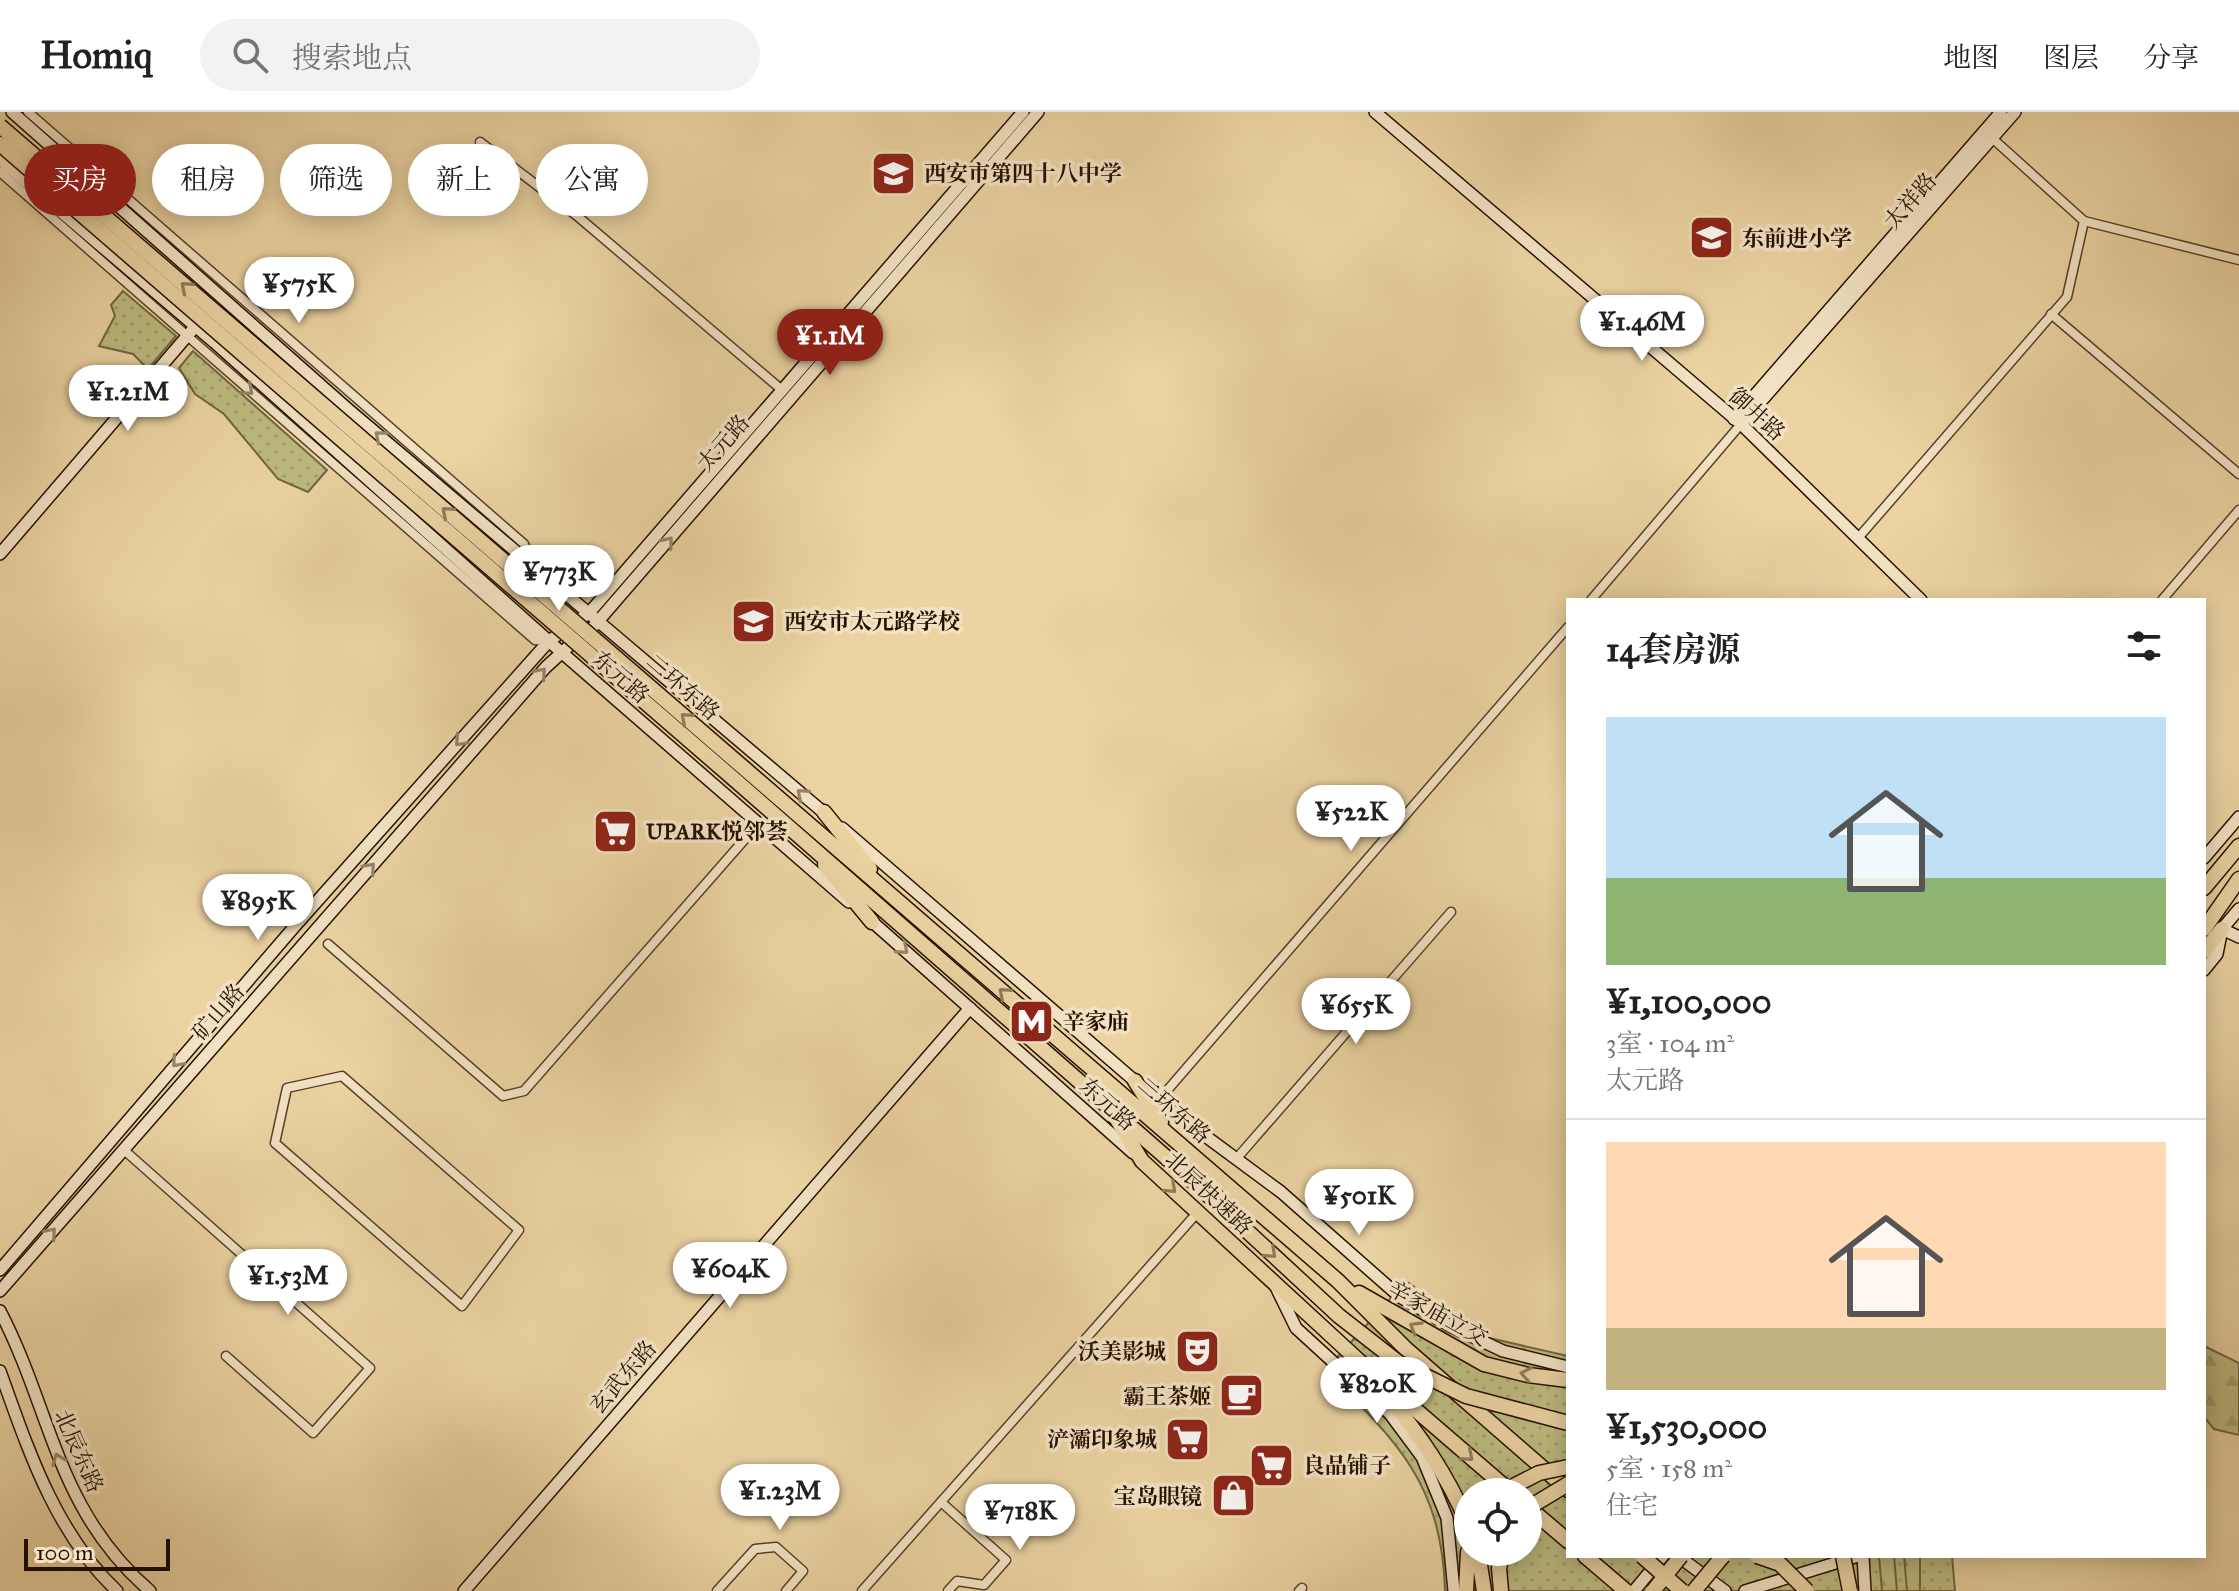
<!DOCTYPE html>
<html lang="zh">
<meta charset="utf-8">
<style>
:root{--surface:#fff;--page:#f2f2f2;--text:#202124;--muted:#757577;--line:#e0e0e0;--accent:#8f2418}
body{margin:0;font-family:"IM FELL Great Primer","Noto Serif SC",serif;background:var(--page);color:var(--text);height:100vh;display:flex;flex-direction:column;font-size:30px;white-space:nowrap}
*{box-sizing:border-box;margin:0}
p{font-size:26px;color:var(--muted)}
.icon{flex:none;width:44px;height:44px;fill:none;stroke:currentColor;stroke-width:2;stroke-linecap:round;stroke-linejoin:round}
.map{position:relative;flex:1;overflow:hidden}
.drawer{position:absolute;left:1566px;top:486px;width:640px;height:960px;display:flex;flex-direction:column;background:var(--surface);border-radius:0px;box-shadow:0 4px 20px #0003}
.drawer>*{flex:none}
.guide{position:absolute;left:24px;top:32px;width:760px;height:72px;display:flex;gap:16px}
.controls{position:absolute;left:1454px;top:1366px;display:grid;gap:16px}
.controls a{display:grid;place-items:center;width:88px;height:88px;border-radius:50%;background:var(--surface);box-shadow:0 4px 20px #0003;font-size:40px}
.scale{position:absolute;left:24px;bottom:20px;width:146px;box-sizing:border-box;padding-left:8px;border:4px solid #251000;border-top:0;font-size:22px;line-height:28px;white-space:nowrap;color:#251000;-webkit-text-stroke:6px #f2e2c3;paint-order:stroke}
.price{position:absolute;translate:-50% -68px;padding:0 18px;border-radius:28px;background:#fff;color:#222;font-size:26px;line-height:52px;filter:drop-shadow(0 2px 4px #0008)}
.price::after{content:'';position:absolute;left:50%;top:48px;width:24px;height:18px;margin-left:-12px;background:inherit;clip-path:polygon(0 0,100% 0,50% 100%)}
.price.active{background:var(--accent);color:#fff}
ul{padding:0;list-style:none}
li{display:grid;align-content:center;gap:16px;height:424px;padding:0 40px}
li+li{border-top:2px solid var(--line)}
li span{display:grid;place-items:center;height:248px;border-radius:0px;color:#555}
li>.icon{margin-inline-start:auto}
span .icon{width:144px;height:144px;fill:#fffc;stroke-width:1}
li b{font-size:34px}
h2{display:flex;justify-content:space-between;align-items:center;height:96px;padding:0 40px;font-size:34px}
.chip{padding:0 28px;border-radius:36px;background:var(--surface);box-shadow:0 4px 20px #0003;font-size:28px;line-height:72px}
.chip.active{background:var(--accent);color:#fff}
header{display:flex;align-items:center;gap:48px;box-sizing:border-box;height:112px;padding:0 40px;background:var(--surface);border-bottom:2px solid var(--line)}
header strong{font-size:38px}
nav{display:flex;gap:44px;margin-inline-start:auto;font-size:28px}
.search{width:560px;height:72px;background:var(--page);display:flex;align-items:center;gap:20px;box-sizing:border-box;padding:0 28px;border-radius:44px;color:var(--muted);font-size:30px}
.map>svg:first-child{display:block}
</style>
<header>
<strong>Homiq</strong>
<div class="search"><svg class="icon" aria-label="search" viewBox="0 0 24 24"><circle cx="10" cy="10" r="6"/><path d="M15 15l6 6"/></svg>搜索地点</div>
<nav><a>地图</a><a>图层</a><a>分享</a></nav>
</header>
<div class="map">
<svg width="2239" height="1479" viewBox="0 0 2239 1479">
<defs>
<pattern id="grass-dots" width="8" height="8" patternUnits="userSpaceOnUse" patternTransform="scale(2)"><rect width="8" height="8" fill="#bdbb80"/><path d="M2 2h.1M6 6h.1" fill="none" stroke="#a2a06d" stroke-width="1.8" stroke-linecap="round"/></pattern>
<pattern id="forest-firs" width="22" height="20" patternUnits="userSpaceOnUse" patternTransform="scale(2)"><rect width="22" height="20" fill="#bdbb80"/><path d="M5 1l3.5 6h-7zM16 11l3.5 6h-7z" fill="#a2a06d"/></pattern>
</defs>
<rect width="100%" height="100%" fill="#ebd3a2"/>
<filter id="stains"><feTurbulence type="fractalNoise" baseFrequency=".0025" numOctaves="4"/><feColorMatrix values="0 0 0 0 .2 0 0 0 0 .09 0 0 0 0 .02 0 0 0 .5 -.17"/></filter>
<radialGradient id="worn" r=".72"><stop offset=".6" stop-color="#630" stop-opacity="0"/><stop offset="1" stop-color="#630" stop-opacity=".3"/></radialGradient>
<g fill="url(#grass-dots)" stroke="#716640" stroke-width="2" fill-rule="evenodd">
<path d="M123 179 176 224 148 257 133 242 99 234 115 204 111 193Z"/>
<path d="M193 239 327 358 308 380 278 367 224 302 195 282 179 256Z"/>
<path d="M1406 1169 1485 1225 1568 1244V1444H1952L1955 1479H1445C1442 1373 1398 1329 1325 1259ZM1468 1380H1528V1440H1468Z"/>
</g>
<g fill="url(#forest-firs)" stroke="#716640" stroke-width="2">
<path d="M2204 1234 2239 1251V1323L2214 1317 2204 1305Z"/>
<path d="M1879 1444H1894L1897 1479H1882Z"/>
<path d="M1904 1444H1920V1479H1907Z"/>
</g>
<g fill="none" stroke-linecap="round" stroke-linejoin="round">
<defs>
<g id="street">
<path d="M28 0 524 432 532 451"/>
<path d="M1992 26 2084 109 2239 148"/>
<path d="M480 30 576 103 782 278"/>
<path d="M0 60 535 528 547 529"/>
<path d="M2051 202 2239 362"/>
<path d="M1859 425 2067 185 2084 109"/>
<path d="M1591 488 1741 312"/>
<path d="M2162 488 2239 398"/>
<path d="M328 832 503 984 524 979 759 711"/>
<path d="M342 964 519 1118 462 1194 275 1031 287 976Z"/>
<path d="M1158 989 1568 515"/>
<path d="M124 1038 370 1256 313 1321 226 1244"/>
<path d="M1237 1046 1451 800"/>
<path d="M941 1390 1006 1448 984 1473 957 1469 948 1479"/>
<path d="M717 1479 755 1437 776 1435 803 1459 786 1479"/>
<path d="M862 1479 1197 1101"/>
<path d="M1299 1479 1302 1476"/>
</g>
<g id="secondary">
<path d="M12 0 349 298 829 705"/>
<path d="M1375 0 1741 312 1921 488"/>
<path d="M0 48 214 230 560 539 849 790"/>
<path d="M1734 307 2001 0"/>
<path d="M1741 312 2015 0"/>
<path d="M0 442 200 209"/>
<path d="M594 514 1038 0"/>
<path d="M842 716 1158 989 1281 1080 1400 1185 1452 1215 1503 1239 1568 1255"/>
<path d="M2204 746 2239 705"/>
<path d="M868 806 1133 1041"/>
<path d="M2222 817 2239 825"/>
<path d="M2204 858 2217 842 2222 817 2239 797"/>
<path d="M0 1158 295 814 549 529 589 501 1023 0"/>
<path d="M1276 1175 1296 1216 1390 1302 1422 1345 1447 1406 1454 1479"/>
<path d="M0 1179 546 555 580 524"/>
<path d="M0 1199C52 1299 56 1398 150 1479"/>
<path d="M0 1259C28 1337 55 1421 117 1479"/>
<path d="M1678 1444 1725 1479"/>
<path d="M1863 1444 1865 1479"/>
<path d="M464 1479 970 896"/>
<path d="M1634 1479 1663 1444"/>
<path d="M1745 1479 1858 1444"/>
</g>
<g id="highway">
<path d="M745 657 1338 1169 1406 1237 1568 1378"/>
<path d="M734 667 1193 1069"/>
<path d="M824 700 870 757"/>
<path d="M825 753 872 810"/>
<path d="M2204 776 2239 734"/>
<path d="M2204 817 2239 767"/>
<path d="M2204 839 2222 817"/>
<path d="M1135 969 1161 1010"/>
<path d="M1116 1006 1142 1049 1359 1249 1511 1380"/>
<path d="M1359 1181 1484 1252 1528 1263 1568 1268"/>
<path d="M1385 1281C1419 1322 1447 1362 1468 1412"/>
<path d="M1528 1395 1568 1429"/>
<path d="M1478 1440 1484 1479"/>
<path d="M1585 1444 1626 1479"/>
<path d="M1466 1479 1468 1440"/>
<path d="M1501 1479 1499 1456 1503 1440"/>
</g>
</defs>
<use href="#street" stroke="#564128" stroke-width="11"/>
<use href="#secondary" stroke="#251000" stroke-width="14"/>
<use href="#highway" stroke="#251000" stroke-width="17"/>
<use href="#street" stroke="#f2e2c3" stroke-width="8"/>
<use href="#secondary" stroke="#f2e2c3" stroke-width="11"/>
<use href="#highway" stroke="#ebd3a2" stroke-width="14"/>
<defs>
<g id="highway-bridge">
<path d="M0 14 745 657"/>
<path d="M0 32 734 667"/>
<path d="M1193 1069 1339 1204 1399 1251 1466 1284 1568 1311"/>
<path d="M1502 1380 1539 1361 1568 1355"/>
<path d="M1528 1396 1568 1372"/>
<path d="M1642 1444 1682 1479"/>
<path d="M1757 1444 1780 1452 1807 1479"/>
<path d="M1843 1444 1850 1479"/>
<path d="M1653 1479 1681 1444"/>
<path d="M1694 1479 1723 1444"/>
</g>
</defs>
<use href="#highway-bridge" stroke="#251000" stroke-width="17" stroke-linecap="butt"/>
<use href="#highway-bridge" stroke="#ebd3a2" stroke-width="14"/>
</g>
<defs><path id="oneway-chevron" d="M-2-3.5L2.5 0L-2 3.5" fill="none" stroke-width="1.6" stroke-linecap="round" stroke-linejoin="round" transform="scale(2)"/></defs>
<g stroke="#927b59">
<use href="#oneway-chevron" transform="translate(186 175) rotate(-139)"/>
<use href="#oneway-chevron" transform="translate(447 400) rotate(-139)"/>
<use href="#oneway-chevron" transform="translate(686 606) rotate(-139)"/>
<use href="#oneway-chevron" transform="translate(1004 881) rotate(-139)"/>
<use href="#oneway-chevron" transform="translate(1171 1076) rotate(43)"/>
<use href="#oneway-chevron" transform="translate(1271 1141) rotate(43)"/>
<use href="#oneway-chevron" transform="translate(1415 1215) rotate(-149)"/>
<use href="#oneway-chevron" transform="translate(1526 1262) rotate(-169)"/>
<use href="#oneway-chevron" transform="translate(1468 1344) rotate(41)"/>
</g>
<g stroke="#96846b">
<use href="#oneway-chevron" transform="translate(248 278) rotate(41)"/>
<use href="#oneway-chevron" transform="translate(380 324) rotate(-140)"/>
<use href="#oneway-chevron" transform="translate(668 430) rotate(-50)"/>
<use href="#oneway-chevron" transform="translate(541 561) rotate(-49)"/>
<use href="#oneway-chevron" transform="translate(460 629) rotate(132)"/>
<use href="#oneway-chevron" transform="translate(802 682) rotate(-139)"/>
<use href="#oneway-chevron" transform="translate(370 756) rotate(-49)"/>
<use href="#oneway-chevron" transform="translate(903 837) rotate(41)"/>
<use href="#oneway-chevron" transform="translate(177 950) rotate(131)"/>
<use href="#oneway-chevron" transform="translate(51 1121) rotate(-49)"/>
<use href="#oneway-chevron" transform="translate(58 1347) rotate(-112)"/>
</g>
<defs>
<symbol id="school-square" viewBox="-11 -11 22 22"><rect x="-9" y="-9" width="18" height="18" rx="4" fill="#8f2418" stroke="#f2e2c3"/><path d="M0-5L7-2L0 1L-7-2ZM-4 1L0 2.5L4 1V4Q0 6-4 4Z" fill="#fff"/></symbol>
<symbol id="supermarket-square" viewBox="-11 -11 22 22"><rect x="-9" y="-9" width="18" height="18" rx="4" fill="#8f2418" stroke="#f2e2c3"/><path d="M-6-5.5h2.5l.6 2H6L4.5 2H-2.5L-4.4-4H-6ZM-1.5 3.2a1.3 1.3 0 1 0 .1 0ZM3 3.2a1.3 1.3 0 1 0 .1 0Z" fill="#fff"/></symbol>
<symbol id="metro-square" viewBox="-11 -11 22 22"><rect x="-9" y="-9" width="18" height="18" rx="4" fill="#8f2418" stroke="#f2e2c3"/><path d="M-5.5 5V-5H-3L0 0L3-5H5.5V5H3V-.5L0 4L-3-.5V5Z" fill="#fff"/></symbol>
<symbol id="theatre-square" viewBox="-11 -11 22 22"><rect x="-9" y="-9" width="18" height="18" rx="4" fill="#8f2418" stroke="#f2e2c3"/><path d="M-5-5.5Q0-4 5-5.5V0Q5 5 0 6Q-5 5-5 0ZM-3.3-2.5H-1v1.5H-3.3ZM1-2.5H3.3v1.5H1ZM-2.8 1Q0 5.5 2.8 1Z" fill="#fff"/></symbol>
<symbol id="cafe-square" viewBox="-11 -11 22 22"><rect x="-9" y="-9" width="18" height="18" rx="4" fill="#8f2418" stroke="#f2e2c3"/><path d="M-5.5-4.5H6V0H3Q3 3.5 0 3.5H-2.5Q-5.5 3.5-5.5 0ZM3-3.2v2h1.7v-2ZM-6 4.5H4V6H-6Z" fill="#fff"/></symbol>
<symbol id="shop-square" viewBox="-11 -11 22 22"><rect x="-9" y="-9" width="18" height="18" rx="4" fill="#8f2418" stroke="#f2e2c3"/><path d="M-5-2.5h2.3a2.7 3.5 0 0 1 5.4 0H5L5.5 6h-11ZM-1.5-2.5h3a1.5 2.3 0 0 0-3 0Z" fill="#fff"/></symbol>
</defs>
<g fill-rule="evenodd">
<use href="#school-square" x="868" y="36" width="51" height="51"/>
<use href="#school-square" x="1686" y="100" width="51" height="51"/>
<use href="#school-square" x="728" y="484" width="51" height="51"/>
<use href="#supermarket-square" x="590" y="694" width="51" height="51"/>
<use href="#metro-square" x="1006" y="884" width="51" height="51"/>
<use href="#theatre-square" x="1172" y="1214" width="51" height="51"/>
<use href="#cafe-square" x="1216" y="1258" width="51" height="51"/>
<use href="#supermarket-square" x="1162" y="1302" width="51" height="51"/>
<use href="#supermarket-square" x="1246" y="1328" width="51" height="51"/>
<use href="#shop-square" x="1208" y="1358" width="51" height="51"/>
</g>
<g text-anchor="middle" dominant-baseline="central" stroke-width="7" stroke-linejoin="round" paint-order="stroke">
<g font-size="22" font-weight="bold" fill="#251000" stroke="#f2e2c3" text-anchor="start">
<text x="924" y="61">西安市第四十八中学</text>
<text x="1742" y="126">东前进小学</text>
<text x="784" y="509">西安市太元路学校</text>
<text x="646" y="719">UPARK悦邻荟</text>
<text x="1063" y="909">辛家庙</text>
<text x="1166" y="1239" text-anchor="end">沃美影城</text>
<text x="1211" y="1284" text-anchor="end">霸王茶姬</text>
<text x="1157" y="1327" text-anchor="end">浐灞印象城</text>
<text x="1303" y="1353">良品铺子</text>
<text x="1202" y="1384" text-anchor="end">宝岛眼镜</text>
</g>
<g font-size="22" fill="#251000" stroke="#f2e2c3">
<text transform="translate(1910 89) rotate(-49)">太祥路</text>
<text transform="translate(1757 302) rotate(42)">御井路</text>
<text transform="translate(723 331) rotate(-49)">太元路</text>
<text transform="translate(621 565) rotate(41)">东元路</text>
<text transform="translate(683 575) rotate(41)">二环东路</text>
<text transform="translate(218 900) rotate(-49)">矿山路</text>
<text transform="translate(1108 992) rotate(42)">东元路</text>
<text transform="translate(1174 998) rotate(41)">二环东路</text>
<text transform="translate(1209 1081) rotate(43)">北辰快速路</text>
<text transform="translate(1438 1201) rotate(29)">辛家庙立交</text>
<text transform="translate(623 1265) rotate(-49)">玄武东路</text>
<text transform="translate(79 1339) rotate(66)">北辰东路</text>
</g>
</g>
<rect width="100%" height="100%" filter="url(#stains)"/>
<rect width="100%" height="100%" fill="url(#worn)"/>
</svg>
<div class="controls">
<a><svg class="icon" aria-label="locate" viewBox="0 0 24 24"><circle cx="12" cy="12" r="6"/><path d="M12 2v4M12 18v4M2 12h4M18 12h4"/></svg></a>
</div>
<div class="scale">100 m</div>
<b class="price" style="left:299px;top:213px">¥575K</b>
<b class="price" style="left:1642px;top:251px">¥1.46M</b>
<b class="price active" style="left:830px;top:265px">¥1.1M</b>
<b class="price" style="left:128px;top:321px">¥1.21M</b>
<b class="price" style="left:559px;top:501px">¥773K</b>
<b class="price" style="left:1351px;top:741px">¥522K</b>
<b class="price" style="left:258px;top:830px">¥895K</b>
<b class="price" style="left:1356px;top:934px">¥655K</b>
<b class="price" style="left:1359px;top:1125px">¥501K</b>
<b class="price" style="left:730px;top:1198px">¥604K</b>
<b class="price" style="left:288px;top:1205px">¥1.53M</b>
<b class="price" style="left:1377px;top:1313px">¥820K</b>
<b class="price" style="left:780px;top:1420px">¥1.23M</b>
<b class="price" style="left:1020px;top:1440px">¥718K</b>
<div class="guide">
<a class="chip active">买房</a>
<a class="chip">租房</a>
<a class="chip">筛选</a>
<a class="chip">新上</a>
<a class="chip">公寓</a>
</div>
<section class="drawer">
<h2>14套房源<svg class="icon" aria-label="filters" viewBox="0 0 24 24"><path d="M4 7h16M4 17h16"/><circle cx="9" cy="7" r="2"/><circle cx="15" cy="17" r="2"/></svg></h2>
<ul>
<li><span style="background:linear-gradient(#bfe0f5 65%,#8fb573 0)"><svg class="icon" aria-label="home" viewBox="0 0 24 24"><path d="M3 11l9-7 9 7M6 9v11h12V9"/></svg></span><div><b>¥1,100,000</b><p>3室 · 104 m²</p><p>太元路</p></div></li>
<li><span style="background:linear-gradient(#ffd9b3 75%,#c2b280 0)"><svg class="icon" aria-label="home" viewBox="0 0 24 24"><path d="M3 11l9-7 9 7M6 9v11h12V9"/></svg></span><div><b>¥1,530,000</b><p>5室 · 158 m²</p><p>住宅</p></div></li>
</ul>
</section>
</div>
